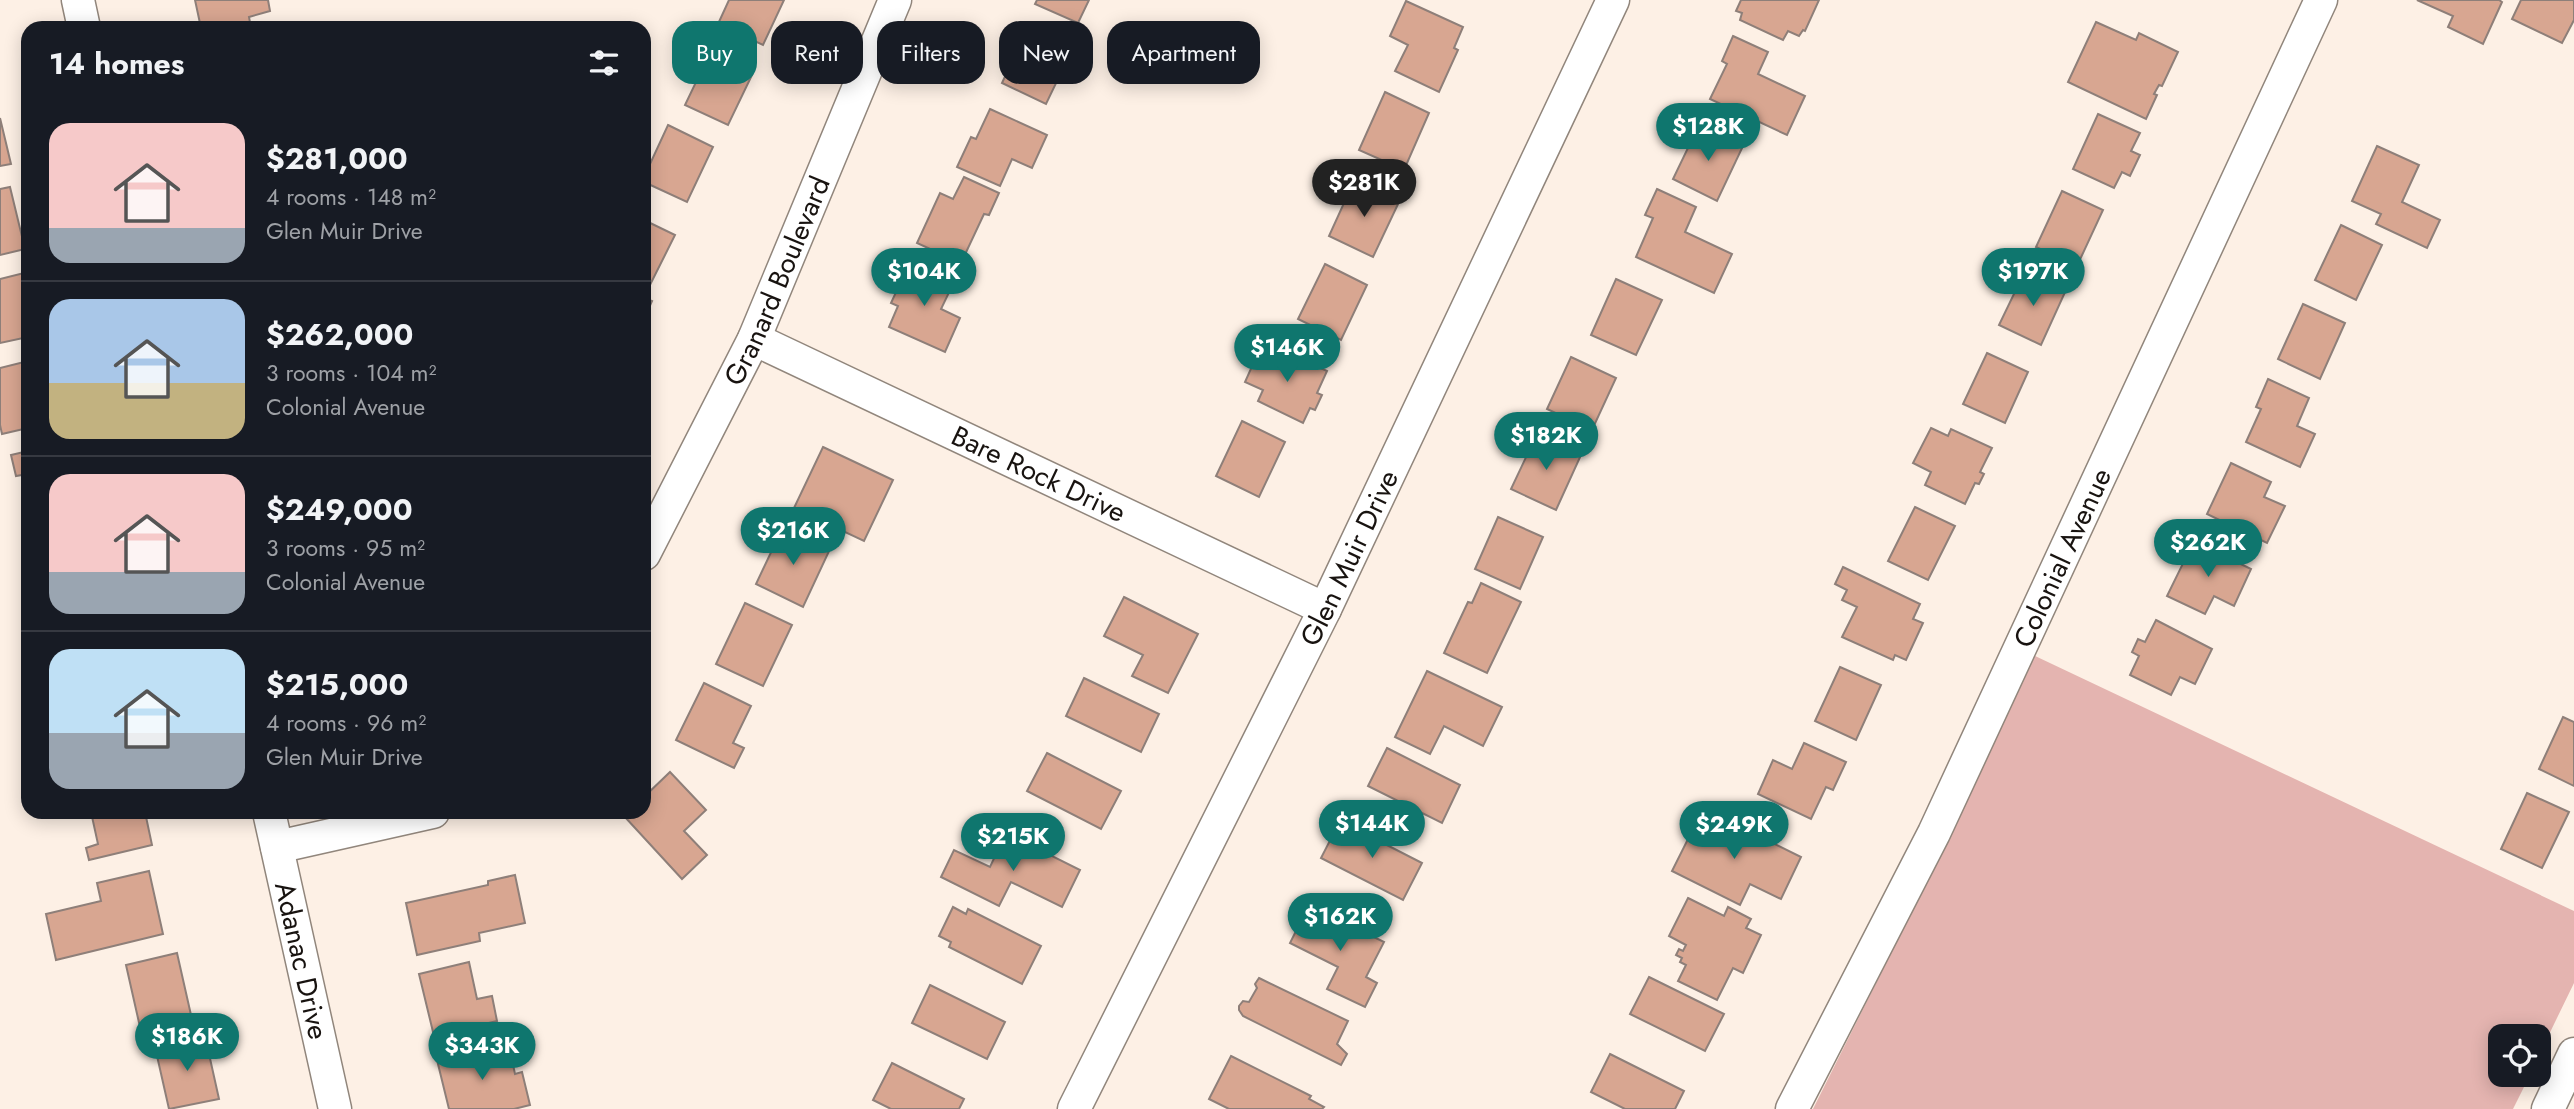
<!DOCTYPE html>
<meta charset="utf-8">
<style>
:root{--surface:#171b24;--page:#20242c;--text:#f1f3f6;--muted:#9ea1a6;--line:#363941;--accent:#0f766e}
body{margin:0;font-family:Jost,sans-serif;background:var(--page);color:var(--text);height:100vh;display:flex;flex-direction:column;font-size:26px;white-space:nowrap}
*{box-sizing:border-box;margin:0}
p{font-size:23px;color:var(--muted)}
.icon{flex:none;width:38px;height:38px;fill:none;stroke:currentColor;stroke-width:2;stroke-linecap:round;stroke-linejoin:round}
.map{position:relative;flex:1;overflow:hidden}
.details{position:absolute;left:21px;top:21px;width:630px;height:798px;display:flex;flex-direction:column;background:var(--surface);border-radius:21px;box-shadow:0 4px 18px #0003}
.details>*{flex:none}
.hud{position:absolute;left:672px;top:21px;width:665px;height:63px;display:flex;gap:14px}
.tools{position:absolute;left:2488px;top:1024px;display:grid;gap:14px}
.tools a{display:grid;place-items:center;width:63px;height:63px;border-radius:14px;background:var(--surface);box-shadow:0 4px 18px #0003;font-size:35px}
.price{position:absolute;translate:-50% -60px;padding:0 16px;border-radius:24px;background:var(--accent);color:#fff;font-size:23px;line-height:46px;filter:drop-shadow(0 2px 4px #0008)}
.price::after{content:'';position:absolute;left:50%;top:42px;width:21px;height:16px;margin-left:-10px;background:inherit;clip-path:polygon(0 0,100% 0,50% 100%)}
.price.active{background:#222;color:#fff}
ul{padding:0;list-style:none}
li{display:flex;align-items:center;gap:21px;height:175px;padding:0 28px}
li+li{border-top:2px solid var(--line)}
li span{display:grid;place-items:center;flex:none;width:196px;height:140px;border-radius:21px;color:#555}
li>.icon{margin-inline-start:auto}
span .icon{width:84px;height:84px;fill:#fffc;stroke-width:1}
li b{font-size:30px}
h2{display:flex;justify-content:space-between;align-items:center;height:84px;padding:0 28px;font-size:30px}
.chip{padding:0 24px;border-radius:21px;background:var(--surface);box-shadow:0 4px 18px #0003;font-size:24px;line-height:63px}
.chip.active{background:var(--accent);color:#fff}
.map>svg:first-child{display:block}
</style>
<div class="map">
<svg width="2574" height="1109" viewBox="0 0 2574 1109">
<rect width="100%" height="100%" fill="#fdf0e5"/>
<path fill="#e4b4b0" d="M2033 655 2574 911V983L2539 1055V1036H2501V1074L2530 1075 2513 1109H1813L1898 939Z"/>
<g fill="#d8a691" stroke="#8e7f79" stroke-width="2">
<path d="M195 0H268L270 11 249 17 251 28H201Z"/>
<path d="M729 0H784L763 45 718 24Z"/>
<path d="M1037 0H1089L1078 23 1035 4Z"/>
<path d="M1741 0H1819L1805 31 1803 30 1799 36 1788 31 1783 40 1740 20 1742 13 1736 11Z"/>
<path d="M2417 0H2499L2502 2 2483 44 2448 27 2453 16Z"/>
<path d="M2521 0H2574V20L2562 43 2512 19Z"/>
<path d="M1406 1 1463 27 1454 48 1458 50 1439 92 1395 71 1408 45 1390 36Z"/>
<path d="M2096 22 2136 40 2139 33 2178 52 2162 86 2159 85 2154 94 2157 95 2146 119 2068 82Z"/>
<path d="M1027 28 1072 50 1046 104 1002 83Z"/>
<path d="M1733 36 1768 52 1758 74 1805 96 1787 135 1710 99 1727 64 1722 61Z"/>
<path d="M709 55 752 75 728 125 685 105Z"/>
<path d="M1385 92 1429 113 1404 170 1359 150Z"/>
<path d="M990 109 1047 135 1032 168 1012 159 1000 186 957 167 971 137 976 139Z"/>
<path d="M2098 114 2140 133 2131 151 2140 155 2130 176 2122 172 2114 188 2073 169Z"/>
<path d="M0 118 11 164 0 166Z"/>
<path d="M668 125 713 147 687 202 644 182V177Z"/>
<path d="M1699 125 1743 146 1717 201 1673 179Z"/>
<path d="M2377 146 2419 165 2402 202 2440 220 2427 248 2376 224 2381 214 2352 201Z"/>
<path d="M964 177 999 193 989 215 984 214 961 263 917 243 940 193 953 199Z"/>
<path d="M1354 181 1399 202 1373 257 1329 236Z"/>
<path d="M10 187 25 249 0 255V189Z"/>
<path d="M1657 189 1696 207 1685 232 1732 254 1714 293 1636 257 1653 218 1645 215Z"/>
<path d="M2062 191 2103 210 2077 266 2036 247Z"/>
<path d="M644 220 675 235 650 285 644 282Z"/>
<path d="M2341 225 2382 245 2356 300 2315 280Z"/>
<path d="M910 262 954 282 941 309 960 318 945 352 889 327 898 306 891 303Z"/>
<path d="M1325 264 1367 285 1341 340 1298 319Z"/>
<path d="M2025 271 2066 290 2041 345 1999 325Z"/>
<path d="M28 272V337L0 343V279Z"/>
<path d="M1616 279 1662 300 1636 355 1591 335Z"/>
<path d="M644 298 652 301 644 319Z"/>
<path d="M2303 304 2345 323 2320 379 2278 359Z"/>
<path d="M1282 350 1327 371 1317 393 1322 395 1315 410 1310 408 1303 423 1258 401 1263 390 1245 382 1258 353 1277 362Z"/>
<path d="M1987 353 2028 372 2005 423 1963 404Z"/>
<path d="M1571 357 1616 378 1592 430 1547 409Z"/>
<path d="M28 361V428L2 434 0 425V368Z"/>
<path d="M2268 379 2309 398 2297 426 2315 434 2300 467 2246 442 2261 409 2256 407Z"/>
<path d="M1242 421 1285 442 1259 497 1216 476Z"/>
<path d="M1931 428 1948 436 1951 429 1992 448 1980 472 1984 474 1979 484 1975 483 1965 504 1925 485 1931 472 1913 463Z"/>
<path d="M1537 434 1581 455 1556 510 1511 489Z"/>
<path d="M823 447 893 480 864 541 794 508Z"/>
<path d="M28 451V474L16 476 11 455Z"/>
<path d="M2231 463 2271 482 2264 497 2285 506 2267 543 2207 514Z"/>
<path d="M1915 507 1955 526 1928 580 1888 561Z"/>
<path d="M1498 517 1543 537 1520 589 1475 569Z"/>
<path d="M783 527 830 549 803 607 756 584Z"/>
<path d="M2194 541 2251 569 2234 606 2214 596 2205 614 2167 596Z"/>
<path d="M1843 567 1920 604 1913 619 1923 623 1906 660 1895 655 1893 660 1842 637 1857 607 1842 600 1847 590 1835 584Z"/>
<path d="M1481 583 1521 602 1487 673 1444 653 1468 602 1472 603Z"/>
<path d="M1124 597 1198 634 1168 693 1132 676 1143 655 1104 636Z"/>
<path d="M745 603 792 625 763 686 716 664Z"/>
<path d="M2156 620 2212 649 2195 684 2180 677 2171 695 2130 675 2139 656 2132 652 2138 639 2145 642Z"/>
<path d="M1840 667 1881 685 1856 740 1815 721Z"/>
<path d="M1427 671 1502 707 1483 746 1444 726 1430 754 1395 737Z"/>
<path d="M1084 678 1159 714 1141 752 1066 716Z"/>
<path d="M704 683 751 706 733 743 744 748 734 768 676 740Z"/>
<path d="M2563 717 2574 722V786L2539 769Z"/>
<path d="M1804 743 1846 762 1833 790 1826 787 1811 819 1758 794 1773 760 1792 769Z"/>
<path d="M1387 748 1460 785 1442 823 1368 786Z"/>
<path d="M1047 753 1121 791 1101 829 1027 791Z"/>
<path d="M670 772 706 810 684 831 707 855 682 879 624 816 628 812H644V797Z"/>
<path d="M2527 793 2569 812 2542 868 2501 849Z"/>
<path d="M91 812H145L152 845 89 860 86 848 98 844Z"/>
<path d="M1701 813 1722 823 1724 819 1801 857 1781 899 1750 884 1740 905 1672 871Z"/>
<path d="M1340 821 1422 863 1403 900 1321 858Z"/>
<path d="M1006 833 1080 870 1062 907 1011 882 999 906 941 877 954 850 990 867Z"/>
<path d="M149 871 163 934 56 960 46 914 101 901 97 883Z"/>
<path d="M515 875 525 923 479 933 480 941 417 955 406 903 488 885V881Z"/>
<path d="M1688 898 1724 916 1728 907 1751 919 1746 928 1761 935 1743 973 1733 968 1717 1000 1678 981 1686 965 1680 962 1682 958 1676 955 1679 949 1683 951 1686 945 1669 936Z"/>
<path d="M1309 905 1384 942 1366 977 1377 983 1365 1007 1327 989 1338 967 1290 943Z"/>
<path d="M953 907 966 914 968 909 1041 946 1022 984 949 947 951 942 939 936Z"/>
<path d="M177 953 191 1015 140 1027 126 965Z"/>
<path d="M469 962 477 999 492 996 497 1021 434 1036 419 974Z"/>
<path d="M1649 977 1724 1014 1705 1051 1630 1014Z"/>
<path d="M1259 978 1348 1021 1337 1044 1347 1054 1341 1065 1243 1016 1239 1010V1006L1243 1001 1249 1002 1257 988 1255 984Z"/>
<path d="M930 985 1005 1022 987 1059 912 1023Z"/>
<path d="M205 1036 219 1099 169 1109 155 1047Z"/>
<path d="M489 1047 490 1052 500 1050 503 1062 512 1060 515 1074 522 1072 530 1105 514 1109H449L437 1060Z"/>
<path d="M1610 1054 1684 1091 1675 1109H1625L1591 1092Z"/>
<path d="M1231 1056 1311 1096 1309 1099 1324 1107 1322 1109H1229L1209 1099Z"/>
<path d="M892 1063 964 1099 959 1109H891L873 1100Z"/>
</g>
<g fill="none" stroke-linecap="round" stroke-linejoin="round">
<defs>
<g id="street">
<path d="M78 0 84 28"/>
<path id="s1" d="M754 339 1325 609"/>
<path id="s2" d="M644 554 754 339 895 0"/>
<path id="s3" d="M269 812 335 1109"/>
<path d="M277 847 433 812"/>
<path id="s4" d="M1074 1109 1325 609 1613 0"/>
<path id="s5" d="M1792 1109 1934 833 2321 0"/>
<path d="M2548 1109 2574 1054"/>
</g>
</defs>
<use href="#street" stroke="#91867c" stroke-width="35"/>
<use href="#street" stroke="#fff" stroke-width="32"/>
</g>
<g text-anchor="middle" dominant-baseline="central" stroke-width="5" stroke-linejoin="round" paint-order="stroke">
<g font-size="28" fill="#181310" stroke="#fff">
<text stroke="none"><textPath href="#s2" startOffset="304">Granard Boulevard</textPath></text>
<text stroke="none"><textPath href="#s1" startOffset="315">Bare Rock Drive</textPath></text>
<text stroke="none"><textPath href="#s4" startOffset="616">Glen Muir Drive</textPath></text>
<text stroke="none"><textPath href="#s5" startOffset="614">Colonial Avenue</textPath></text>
<text stroke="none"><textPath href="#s3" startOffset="152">Adanac Drive</textPath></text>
</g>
</g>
</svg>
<div class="tools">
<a><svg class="icon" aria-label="locate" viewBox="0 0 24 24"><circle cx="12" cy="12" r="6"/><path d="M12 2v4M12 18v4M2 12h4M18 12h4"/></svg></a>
</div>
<b class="price" style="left:1708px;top:163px">$128K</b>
<b class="price active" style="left:1364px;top:219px">$281K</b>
<b class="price" style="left:924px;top:308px">$104K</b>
<b class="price" style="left:2033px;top:308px">$197K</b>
<b class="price" style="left:1287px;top:384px">$146K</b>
<b class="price" style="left:1546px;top:472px">$182K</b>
<b class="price" style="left:793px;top:567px">$216K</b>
<b class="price" style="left:2208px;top:579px">$262K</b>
<b class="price" style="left:1372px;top:860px">$144K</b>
<b class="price" style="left:1734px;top:861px">$249K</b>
<b class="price" style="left:1013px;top:873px">$215K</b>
<b class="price" style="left:1340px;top:953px">$162K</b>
<b class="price" style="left:187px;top:1073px">$186K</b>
<b class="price" style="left:482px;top:1082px">$343K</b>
<div class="hud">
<a class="chip active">Buy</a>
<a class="chip">Rent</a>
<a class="chip">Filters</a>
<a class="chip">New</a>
<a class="chip">Apartment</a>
</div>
<section class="details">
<h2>14 homes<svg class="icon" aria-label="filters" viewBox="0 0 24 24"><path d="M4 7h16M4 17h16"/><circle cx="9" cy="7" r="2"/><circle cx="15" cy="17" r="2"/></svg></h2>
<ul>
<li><span style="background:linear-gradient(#f6c9c9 75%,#9aa5b1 0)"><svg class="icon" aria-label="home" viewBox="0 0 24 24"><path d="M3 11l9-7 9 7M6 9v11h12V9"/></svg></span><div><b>$281,000</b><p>4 rooms · 148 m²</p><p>Glen Muir Drive</p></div></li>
<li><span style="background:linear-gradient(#a9c7e8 60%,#c2b280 0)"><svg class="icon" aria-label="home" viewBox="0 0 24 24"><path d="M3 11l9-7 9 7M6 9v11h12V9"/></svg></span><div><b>$262,000</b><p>3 rooms · 104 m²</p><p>Colonial Avenue</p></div></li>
<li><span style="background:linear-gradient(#f6c9c9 70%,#9aa5b1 0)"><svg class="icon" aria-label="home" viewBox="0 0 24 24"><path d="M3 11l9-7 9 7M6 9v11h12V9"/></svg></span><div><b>$249,000</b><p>3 rooms · 95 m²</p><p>Colonial Avenue</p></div></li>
<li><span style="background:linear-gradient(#bfe0f5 60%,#9aa5b1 0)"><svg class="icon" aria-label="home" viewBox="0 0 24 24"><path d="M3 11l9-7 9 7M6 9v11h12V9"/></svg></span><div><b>$215,000</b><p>4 rooms · 96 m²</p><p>Glen Muir Drive</p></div></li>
</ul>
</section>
</div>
